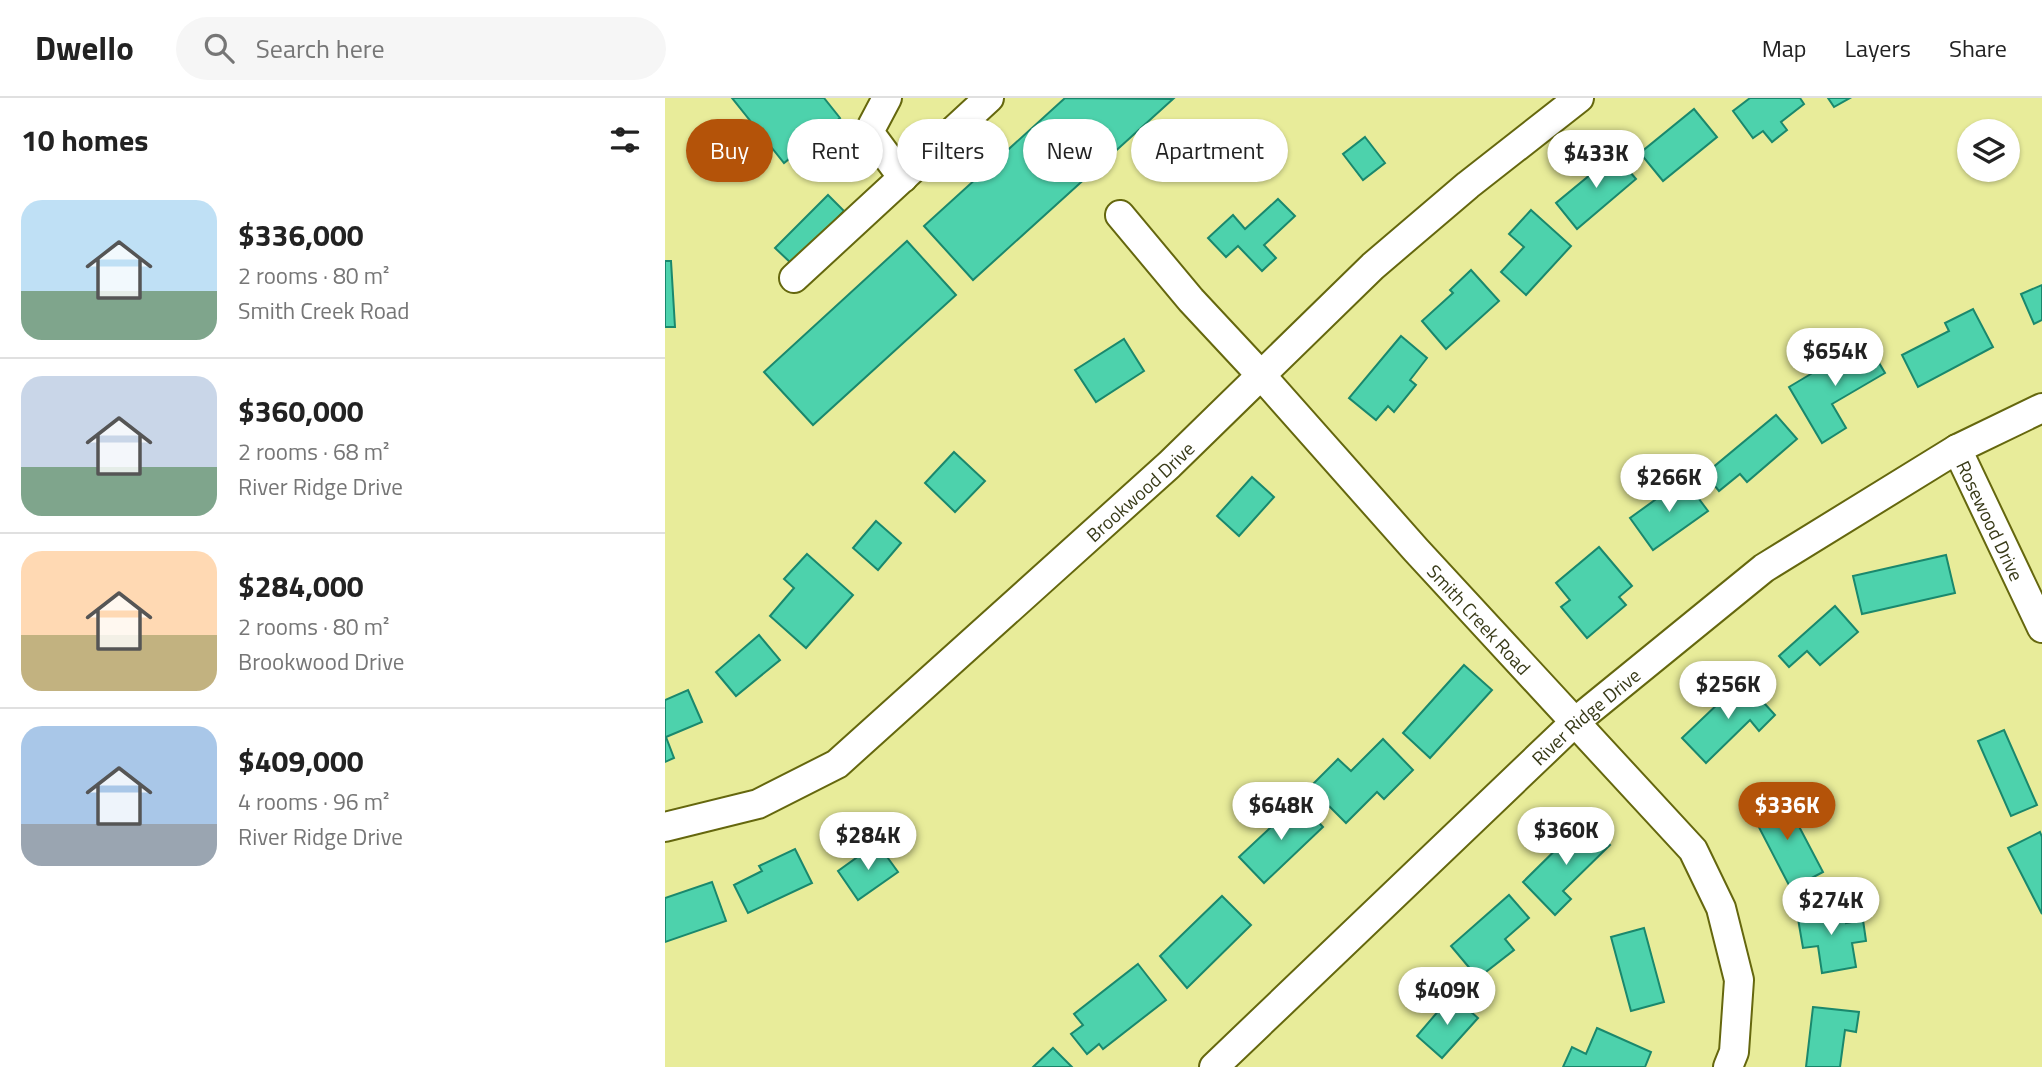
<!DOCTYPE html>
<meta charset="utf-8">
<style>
:root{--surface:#fff;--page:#f6f6f6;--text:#222;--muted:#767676;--line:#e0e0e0;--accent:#b45309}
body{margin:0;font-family:"Titillium Web",sans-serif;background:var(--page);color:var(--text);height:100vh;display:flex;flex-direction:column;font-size:26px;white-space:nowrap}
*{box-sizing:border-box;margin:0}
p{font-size:23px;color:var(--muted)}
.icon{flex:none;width:38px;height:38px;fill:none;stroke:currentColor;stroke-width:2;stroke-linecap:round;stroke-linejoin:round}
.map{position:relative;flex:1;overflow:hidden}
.side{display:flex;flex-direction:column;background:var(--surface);width:665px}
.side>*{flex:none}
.guide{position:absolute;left:21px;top:21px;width:665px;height:63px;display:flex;gap:14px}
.buttons{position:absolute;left:1292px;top:21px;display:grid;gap:14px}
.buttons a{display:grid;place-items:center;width:63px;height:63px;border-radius:50%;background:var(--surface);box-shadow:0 2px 5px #0004;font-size:35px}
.price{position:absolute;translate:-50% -60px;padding:0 16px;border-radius:24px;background:#fff;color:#222;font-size:23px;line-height:46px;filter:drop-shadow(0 2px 4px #0008)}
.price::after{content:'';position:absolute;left:50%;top:42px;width:21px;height:16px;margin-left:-10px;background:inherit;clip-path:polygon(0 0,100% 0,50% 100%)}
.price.current{background:var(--accent);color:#fff}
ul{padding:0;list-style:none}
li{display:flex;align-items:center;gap:21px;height:175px;padding:0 21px}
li+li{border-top:2px solid var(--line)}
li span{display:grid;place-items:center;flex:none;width:196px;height:140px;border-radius:21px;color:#555}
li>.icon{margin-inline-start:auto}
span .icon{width:84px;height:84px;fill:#fffc;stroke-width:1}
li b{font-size:30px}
h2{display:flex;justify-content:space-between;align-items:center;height:84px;padding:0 21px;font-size:30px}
.pill{padding:0 24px;border-radius:32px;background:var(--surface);box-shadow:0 2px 5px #0004;font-size:24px;line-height:63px}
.pill.current{background:var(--accent);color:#fff}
header{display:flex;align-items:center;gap:42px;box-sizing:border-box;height:98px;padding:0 35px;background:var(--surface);border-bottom:2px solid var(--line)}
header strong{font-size:33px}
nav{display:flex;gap:38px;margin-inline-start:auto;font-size:24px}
.search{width:490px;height:63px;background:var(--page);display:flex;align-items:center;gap:18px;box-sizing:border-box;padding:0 24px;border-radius:38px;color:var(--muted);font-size:26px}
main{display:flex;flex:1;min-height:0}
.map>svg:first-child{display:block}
</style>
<header>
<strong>Dwello</strong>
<div class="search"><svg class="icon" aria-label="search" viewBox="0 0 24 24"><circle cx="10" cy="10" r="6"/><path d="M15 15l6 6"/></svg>Search here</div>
<nav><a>Map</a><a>Layers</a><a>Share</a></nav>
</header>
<main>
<section class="side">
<h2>10 homes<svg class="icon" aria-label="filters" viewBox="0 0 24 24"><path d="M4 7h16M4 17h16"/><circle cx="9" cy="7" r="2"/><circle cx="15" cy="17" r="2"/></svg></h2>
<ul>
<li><span style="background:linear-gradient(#bfe0f5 65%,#7fa58c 0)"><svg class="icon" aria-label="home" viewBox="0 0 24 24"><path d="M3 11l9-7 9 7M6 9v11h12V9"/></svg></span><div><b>$336,000</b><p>2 rooms · 80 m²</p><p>Smith Creek Road</p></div></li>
<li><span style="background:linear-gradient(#c9d6e8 65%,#7fa58c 0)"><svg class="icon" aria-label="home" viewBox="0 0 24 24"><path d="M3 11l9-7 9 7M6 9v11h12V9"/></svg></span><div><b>$360,000</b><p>2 rooms · 68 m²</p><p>River Ridge Drive</p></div></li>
<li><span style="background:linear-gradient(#ffd9b3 60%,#c2b280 0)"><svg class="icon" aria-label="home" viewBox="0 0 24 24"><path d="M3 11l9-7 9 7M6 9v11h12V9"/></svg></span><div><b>$284,000</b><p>2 rooms · 80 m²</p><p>Brookwood Drive</p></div></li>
<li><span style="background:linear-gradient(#a9c7e8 70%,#9aa5b1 0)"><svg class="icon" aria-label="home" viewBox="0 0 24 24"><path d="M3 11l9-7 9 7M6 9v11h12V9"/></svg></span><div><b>$409,000</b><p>4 rooms · 96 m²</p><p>River Ridge Drive</p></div></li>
</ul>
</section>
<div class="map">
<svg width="1377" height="969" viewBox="0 0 1377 969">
<rect width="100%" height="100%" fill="#e8ec9a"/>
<g fill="#4dd2ac" stroke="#1a886d" stroke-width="2">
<path d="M67 0H159L175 20 119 65Z"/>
<path d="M400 0 508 1 308 182 259 128Z"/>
<path d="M1085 0H1135L1139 6 1116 24 1122 32 1107 44 1098 33 1088 40 1068 13Z"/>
<path d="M1163 0H1185L1169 9Z"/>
<path d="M1029 11 1052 39 998 83 975 55Z"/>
<path d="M700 39 720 65 698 82 678 56Z"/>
<path d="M947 53 971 81 912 131 891 105 926 76 924 73Z"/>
<path d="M163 97 179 113 127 166 110 150Z"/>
<path d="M613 101 630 118 599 147 611 160 597 173 573 148 561 159 543 140 568 117 580 131Z"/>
<path d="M866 112 906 148 861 197 836 174 859 149 844 136Z"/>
<path d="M242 143 291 197 148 327 99 274Z"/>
<path d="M0 163H6L10 229H0Z"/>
<path d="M806 172 834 203 781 251 757 223 788 195 785 192Z"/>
<path d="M1377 187V222L1369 226 1356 196Z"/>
<path d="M1308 211 1328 249 1253 289 1237 257 1284 233 1280 225Z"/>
<path d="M736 238 762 260 745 282 751 287 729 314 723 308 711 322 684 300Z"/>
<path d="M459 241 479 273 431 304 410 272Z"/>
<path d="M1201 243 1220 275 1167 306 1181 330 1157 345 1124 289Z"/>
<path d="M1111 317 1132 341 1082 384 1075 376 1054 393 1040 376Z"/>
<path d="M289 354 320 383 290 414 260 385Z"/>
<path d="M587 379 609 399 574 438 552 418Z"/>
<path d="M1019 381 1043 413 988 452 965 420Z"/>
<path d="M211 423 236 445 213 472 188 450Z"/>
<path d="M934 449 967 488 954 499 961 507 922 540 896 509 905 502 891 485Z"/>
<path d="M142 456 188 497 141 550 105 518 129 490 119 481Z"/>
<path d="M1281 457 1290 495 1197 516 1188 478Z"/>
<path d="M1170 508 1193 534 1155 567 1142 553 1124 569 1114 558Z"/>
<path d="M94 537 115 562 71 598 51 574Z"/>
<path d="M799 567 827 592 765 660 738 635Z"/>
<path d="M1078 582 1110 617 1094 633 1085 622 1041 665 1017 640Z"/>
<path d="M23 592 37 624 1 639 9 660 0 664V602Z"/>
<path d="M1339 632 1372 707 1346 718 1313 643Z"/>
<path d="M718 641 748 672 719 701 712 694 681 725 645 689 673 661 686 673Z"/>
<path d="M1118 698 1158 774 1126 791 1086 714Z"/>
<path d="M634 703 658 729 599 785 574 759Z"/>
<path d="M920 723 945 747 898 793 906 801 890 817 858 784Z"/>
<path d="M1375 734 1377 739V816L1343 750Z"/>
<path d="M212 745 233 774 193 802 173 773Z"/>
<path d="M130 751 147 785 83 815 69 787 97 773 94 768Z"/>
<path d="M47 784 61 823 0 844V800Z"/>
<path d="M844 797 864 820 840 841 849 852 813 880 786 848Z"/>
<path d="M557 798 586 827 522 890 495 858Z"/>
<path d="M1179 808 1181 825 1198 822 1201 843 1187 845 1191 869 1157 875 1153 848 1138 850 1132 815Z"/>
<path d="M979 830 999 904 966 913 946 839Z"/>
<path d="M473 866 501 902 438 951 434 946 422 956 406 936 418 927 409 916Z"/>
<path d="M787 897 813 920 777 960 752 938Z"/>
<path d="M1148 909 1194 914 1191 934 1180 932 1175 969H1141Z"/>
<path d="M932 930 986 954 980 969H898L907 949 921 956Z"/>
<path d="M388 950 407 969H368Z"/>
</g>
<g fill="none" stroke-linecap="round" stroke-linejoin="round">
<defs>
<g id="street">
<path d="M222 0 204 34 238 80"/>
<path id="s1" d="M455 117 526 202 595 276 751 452 1028 752 1056 810 1074 882 1069 954 1063 969"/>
<path d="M129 180 324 0"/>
<path id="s2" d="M1292 351 1377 530"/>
<path id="s3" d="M0 729 93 706 172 666 504 367 708 168 803 87 914 0"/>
<path id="s4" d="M549 969 910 624 1099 470 1292 351 1377 310"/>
</g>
</defs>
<use href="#street" stroke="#65670e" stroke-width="32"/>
<use href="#street" stroke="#fff" stroke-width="28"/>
</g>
<g text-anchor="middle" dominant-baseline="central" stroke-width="5" stroke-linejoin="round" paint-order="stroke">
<g font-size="19" fill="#383a18" stroke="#f5f9a7">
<text stroke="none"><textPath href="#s3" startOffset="592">Brookwood Drive</textPath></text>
<text stroke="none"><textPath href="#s2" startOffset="79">Rosewood Drive</textPath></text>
<text stroke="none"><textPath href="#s1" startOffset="541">Smith Creek Road</textPath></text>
<text stroke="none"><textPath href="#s4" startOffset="511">River Ridge Drive</textPath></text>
</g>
</g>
</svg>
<div class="buttons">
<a><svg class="icon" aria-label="layers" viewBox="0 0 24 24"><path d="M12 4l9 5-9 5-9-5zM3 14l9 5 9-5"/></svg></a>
</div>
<b class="price" style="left:931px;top:92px">$433K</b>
<b class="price" style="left:1170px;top:290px">$654K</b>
<b class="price" style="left:1004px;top:416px">$266K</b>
<b class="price" style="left:1063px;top:623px">$256K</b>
<b class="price" style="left:616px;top:744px">$648K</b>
<b class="price current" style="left:1122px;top:744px">$336K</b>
<b class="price" style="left:901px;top:769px">$360K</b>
<b class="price" style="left:203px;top:774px">$284K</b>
<b class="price" style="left:1166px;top:839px">$274K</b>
<b class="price" style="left:782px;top:929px">$409K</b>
<div class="guide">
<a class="pill current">Buy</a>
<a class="pill">Rent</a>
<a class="pill">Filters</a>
<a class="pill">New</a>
<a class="pill">Apartment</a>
</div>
</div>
</main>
